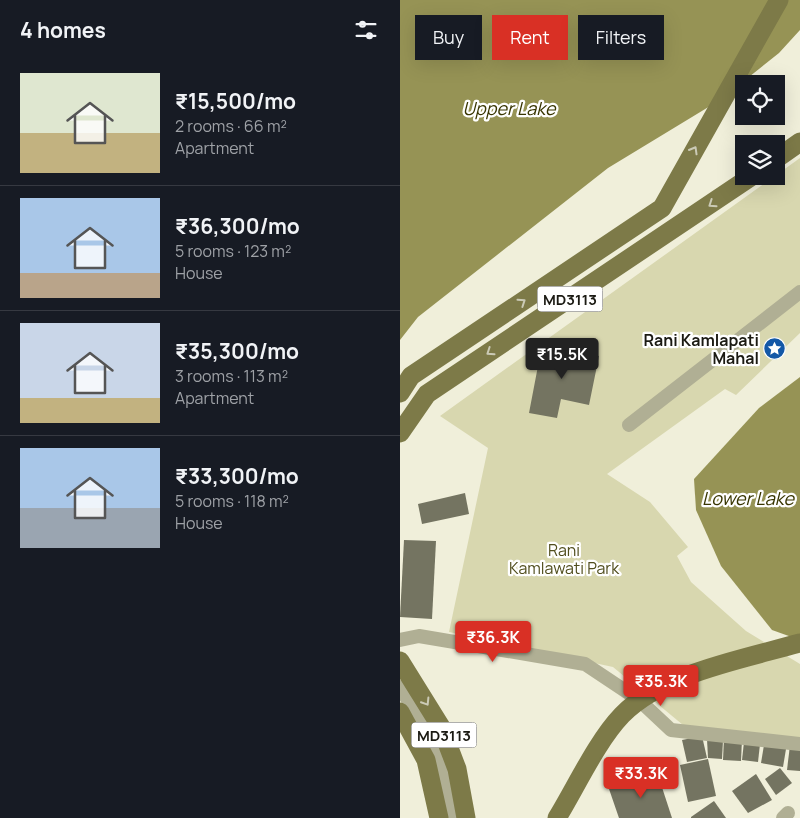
<!DOCTYPE html>
<meta charset="utf-8">
<style>
:root{--surface:#171b24;--page:#20242c;--text:#f1f3f6;--muted:#9ea1a6;--line:#363941;--accent:#d93025}
body{margin:0;font-family:Manrope,sans-serif;background:var(--page);color:var(--text);height:100vh;display:flex;flex-direction:column;font-size:19px;white-space:nowrap}
*{box-sizing:border-box;margin:0}
p{font-size:16px;color:var(--muted)}
.icon{flex:none;width:28px;height:28px;fill:none;stroke:currentColor;stroke-width:2;stroke-linecap:round;stroke-linejoin:round}
.map{position:relative;flex:1;overflow:hidden}
.sheet{display:flex;flex-direction:column;background:var(--surface);width:400px}
.sheet>*{flex:none}
.top-card{position:absolute;left:15px;top:15px;width:310px;height:45px;display:flex;gap:10px}
.tools{position:absolute;left:335px;top:75px;display:grid;gap:10px}
.tools a{display:grid;place-items:center;width:50px;height:50px;border-radius:0px;background:var(--surface);box-shadow:0 5px 20px #0002;font-size:25px}
.price{position:absolute;translate:-50% -42px;padding:0 11px;border-radius:5px;background:var(--accent);color:#fff;font-size:16px;line-height:32px;filter:drop-shadow(0 1px 2px #0008)}
.price::after{content:'';position:absolute;left:50%;top:30px;width:15px;height:11px;margin-left:-8px;background:inherit;clip-path:polygon(0 0,100% 0,50% 100%)}
.price.selected{background:#222;color:#fff}
ul{padding:0;list-style:none}
li{display:flex;align-items:center;gap:15px;height:125px;padding:0 20px}
li+li{border-top:1px solid var(--line)}
li span{display:grid;place-items:center;flex:none;width:140px;height:100px;border-radius:0px;color:#555}
li>.icon{margin-inline-start:auto}
span .icon{width:60px;height:60px;fill:#fffc;stroke-width:1}
li b{font-size:21px}
h2{display:flex;justify-content:space-between;align-items:center;height:60px;padding:0 20px;font-size:21px}
.chip{padding:0 18px;border-radius:0px;background:var(--surface);box-shadow:0 5px 20px #0002;font-size:18px;line-height:45px}
.chip.selected{background:var(--accent);color:#fff}
main{display:flex;flex:1;min-height:0}
.map>svg:first-child{display:block}
</style>
<main>
<section class="sheet">
<h2>4 homes<svg class="icon" aria-label="filters" viewBox="0 0 24 24"><path d="M4 7h16M4 17h16"/><circle cx="9" cy="7" r="2"/><circle cx="15" cy="17" r="2"/></svg></h2>
<ul>
<li><span style="background:linear-gradient(#dfe7d0 60%,#c2b280 0)"><svg class="icon" aria-label="home" viewBox="0 0 24 24"><path d="M3 11l9-7 9 7M6 9v11h12V9"/></svg></span><div><b>₹15,500/mo</b><p>2 rooms · 66 m²</p><p>Apartment</p></div></li>
<li><span style="background:linear-gradient(#a9c7e8 75%,#b9a48a 0)"><svg class="icon" aria-label="home" viewBox="0 0 24 24"><path d="M3 11l9-7 9 7M6 9v11h12V9"/></svg></span><div><b>₹36,300/mo</b><p>5 rooms · 123 m²</p><p>House</p></div></li>
<li><span style="background:linear-gradient(#c9d6e8 75%,#c2b280 0)"><svg class="icon" aria-label="home" viewBox="0 0 24 24"><path d="M3 11l9-7 9 7M6 9v11h12V9"/></svg></span><div><b>₹35,300/mo</b><p>3 rooms · 113 m²</p><p>Apartment</p></div></li>
<li><span style="background:linear-gradient(#a9c7e8 60%,#9aa5b1 0)"><svg class="icon" aria-label="home" viewBox="0 0 24 24"><path d="M3 11l9-7 9 7M6 9v11h12V9"/></svg></span><div><b>₹33,300/mo</b><p>5 rooms · 118 m²</p><p>House</p></div></li>
</ul>
</section>
<div class="map">
<svg width="400" height="818" viewBox="0 0 400 818">
<rect width="100%" height="100%" fill="#f0efda"/>
<path fill="#d8d7af" d="M400 158V333L336 395 325 389 207 474 250 502 288 547 277 556 291 582 346 631 400 664V741L283 725 213 667 49 632 88 448 40 416Z"/>
<g fill="#969355">
<path d="M0 0H400V30L379 53 320 100 208 168 18 317 0 340Z"/>
<path d="M400 377V640L372 630 321 566 296 510 294 479 359 408Z"/>
</g>
<g fill="#747461">
<path d="M142 345 199 356 189 405 161 399 157 418 129 413Z"/>
<path d="M65 493 69 514 22 524 18 504Z"/>
<path d="M4 540 36 541 32 619 0 617Z"/>
<path d="M302 736 307 758 287 762 282 740Z"/>
<path d="M324 738 342 739 341 761 323 760Z"/>
<path d="M307 739 323 740 322 759 308 758Z"/>
<path d="M344 742 360 744 358 762 342 760Z"/>
<path d="M364 745 386 749 383 767 361 763Z"/>
<path d="M390 745 400 746V771L387 770Z"/>
<path d="M308 759 316 796 288 802 280 765Z"/>
<path d="M380 768 392 783 376 795 365 779Z"/>
<path d="M257 772 272 818H219L209 789Z"/>
<path d="M356 774 372 800 348 813 332 791Z"/>
<path d="M314 801 326 818H291V817Z"/>
</g>
<g fill="none" stroke-linecap="round" stroke-linejoin="round">
<g stroke="#b0af94" stroke-width="14">
<path d="M229 425 400 292"/>
<path d="M0 640 19 636 185 664 239 700 271 730 400 744"/>
<path d="M0 687 33 742 43 769 53 818"/>
<path d="M383 818 388 813"/>
</g>
<g stroke="#7d7a48" stroke-width="19">
<path d="M376 159 400 142"/>
<path d="M0 393 11 376 262 208 379 0"/>
<path d="M0 433 27 394 352 176"/>
<path d="M0 661 41 727 57 769 66 818"/>
<path d="M0 712 26 760 39 818"/>
<path d="M157 818C176 787 197 741 222 715 263 673 344 659 400 643"/>
</g>
</g>
<defs><path id="oneway-chevron" d="M-2-3.5L2.5 0L-2 3.5" fill="none" stroke-width="1.6" stroke-linecap="round" stroke-linejoin="round" transform="scale(1.25)"/></defs>
<g stroke="#cbcab6">
<use href="#oneway-chevron" transform="translate(294 150) rotate(-60)"/>
<use href="#oneway-chevron" transform="translate(312 204) rotate(146)"/>
<use href="#oneway-chevron" transform="translate(122 302) rotate(-34)"/>
<use href="#oneway-chevron" transform="translate(90 352) rotate(146)"/>
<use href="#oneway-chevron" transform="translate(26 702) rotate(58)"/>
</g>
<defs>
<symbol id="sight-disc" viewBox="-11 -11 22 22"><circle r="9.5" fill="#1358a7" stroke="#fff"/><path d="M0-6L1.8-2.2L6-1.7L2.9 1.2L3.7 5.4L0 3.3L-3.7 5.4L-2.9 1.2L-6-1.7L-1.8-2.2Z" fill="#fff"/></symbol>
</defs>
<g fill-rule="evenodd">
<use href="#sight-disc" x="362" y="336" width="25" height="25"/>
</g>
<g text-anchor="middle" dominant-baseline="central" stroke-width="4.5" stroke-linejoin="round" paint-order="stroke">
<g fill="#fff" stroke="#5f5f5a" stroke-width="1">
<rect x="137.5" y="286.5" width="65" height="25" rx="4"/>
<rect x="11.5" y="722.5" width="65" height="25" rx="4"/>
</g>
<g font-size="15" font-weight="bold" fill="#1b1a13">
<text x="170" y="299">MD3113</text>
<text x="44" y="735">MD3113</text>
</g>
<g font-size="16" font-weight="bold" fill="#1b1a13" stroke="#fff" text-anchor="end">
<text x="359" y="340">Rani Kamlapati<tspan x="359" dy="18">Mahal</tspan></text>
</g>
<g font-size="16" fill="#514e1e" stroke="#fff">
<text x="164" y="550">Rani<tspan x="164" dy="18">Kamlawati Park</tspan></text>
</g>
<g font-size="18" font-style="italic" fill="#383500" stroke="#fff">
<text x="109" y="108">Upper Lake</text>
<text x="348" y="498">Lower Lake</text>
</g>
</g>
</svg>
<div class="tools">
<a><svg class="icon" aria-label="locate" viewBox="0 0 24 24"><circle cx="12" cy="12" r="6"/><path d="M12 2v4M12 18v4M2 12h4M18 12h4"/></svg></a>
<a><svg class="icon" aria-label="layers" viewBox="0 0 24 24"><path d="M12 4l9 5-9 5-9-5zM3 14l9 5 9-5"/></svg></a>
</div>
<b class="price selected" style="left:162px;top:380px">₹15.5K</b>
<b class="price" style="left:93px;top:663px">₹36.3K</b>
<b class="price" style="left:261px;top:707px">₹35.3K</b>
<b class="price" style="left:241px;top:799px">₹33.3K</b>
<div class="top-card">
<a class="chip">Buy</a>
<a class="chip selected">Rent</a>
<a class="chip">Filters</a>
</div>
</div>
</main>
